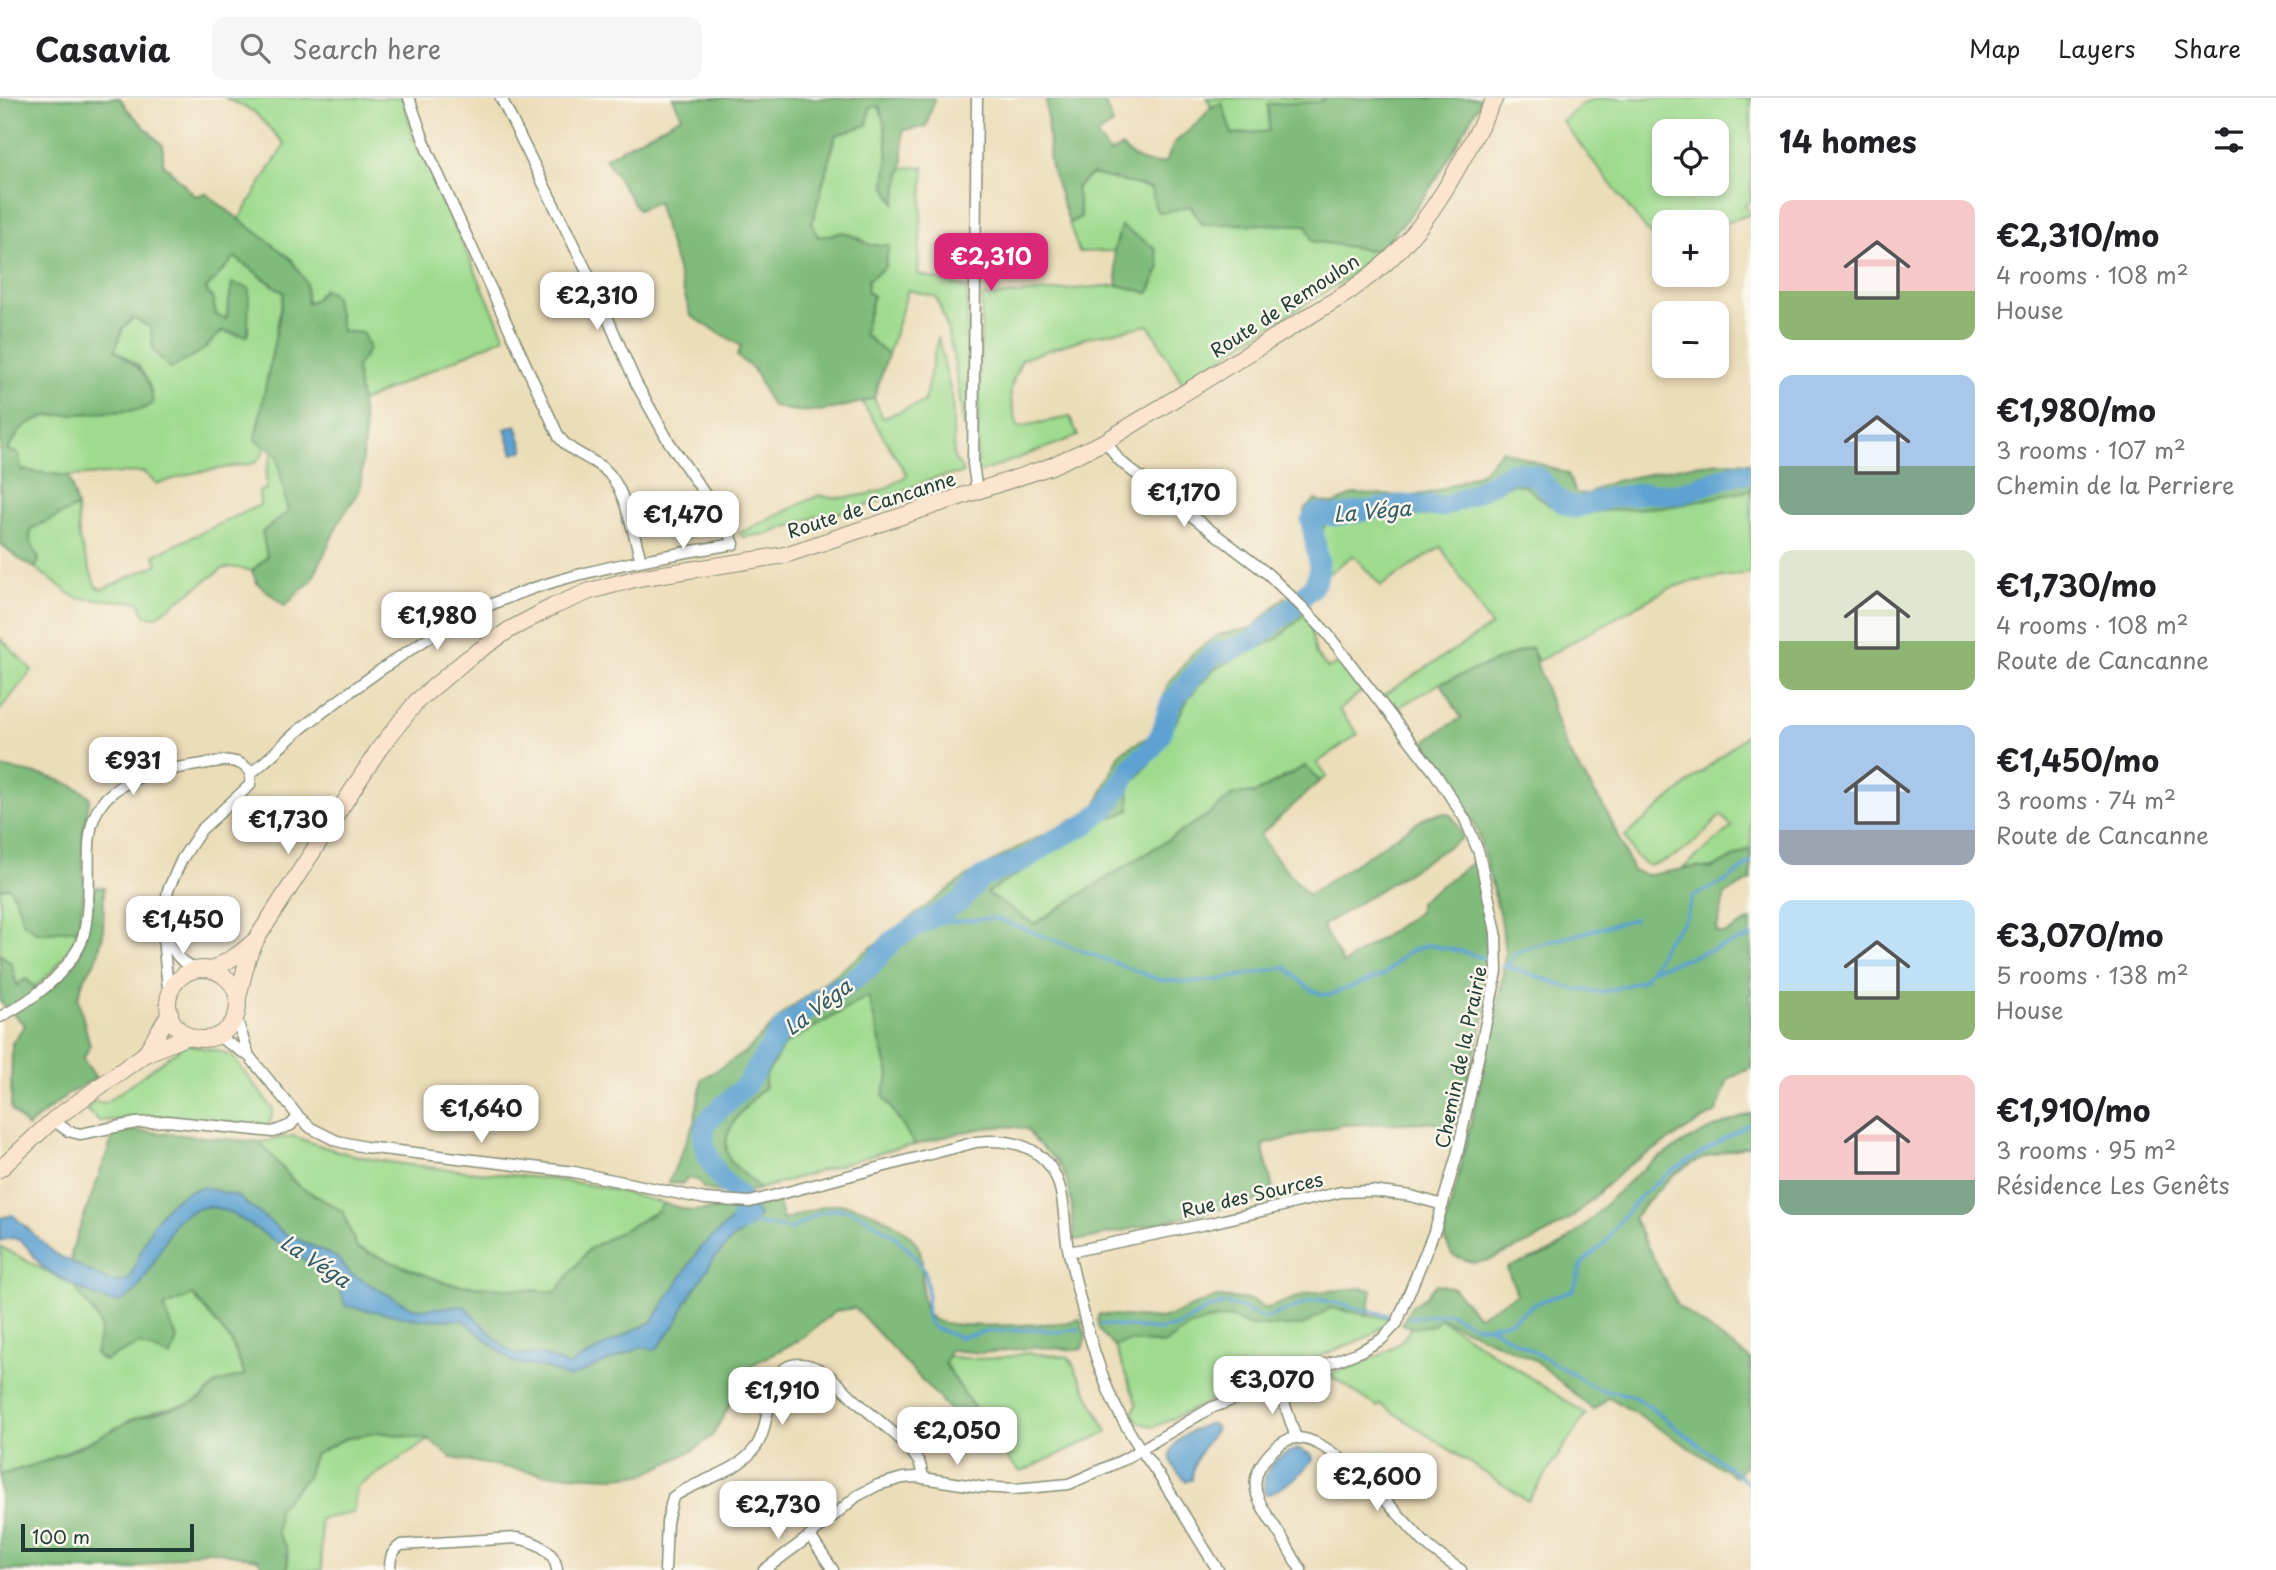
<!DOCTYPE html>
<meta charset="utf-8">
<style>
:root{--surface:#fff;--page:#f6f6f6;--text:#202124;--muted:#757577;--line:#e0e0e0;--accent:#db2777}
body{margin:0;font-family:"Playpen Sans",sans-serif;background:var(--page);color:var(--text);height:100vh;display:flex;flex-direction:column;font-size:26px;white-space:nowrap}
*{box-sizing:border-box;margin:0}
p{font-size:23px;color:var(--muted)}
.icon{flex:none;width:38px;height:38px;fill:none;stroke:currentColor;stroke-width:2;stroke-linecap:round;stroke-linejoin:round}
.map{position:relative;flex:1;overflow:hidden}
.side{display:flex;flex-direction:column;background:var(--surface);width:525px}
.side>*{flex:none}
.buttons{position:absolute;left:1652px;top:21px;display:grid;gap:14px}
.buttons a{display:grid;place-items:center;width:77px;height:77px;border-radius:14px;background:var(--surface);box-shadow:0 4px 10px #0003;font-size:35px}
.scale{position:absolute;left:21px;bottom:18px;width:173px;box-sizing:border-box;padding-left:7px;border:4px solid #1f3d34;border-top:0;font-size:19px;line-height:24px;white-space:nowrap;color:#1f3d34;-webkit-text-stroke:5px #fbf7ec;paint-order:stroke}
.price{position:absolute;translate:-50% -60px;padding:0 16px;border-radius:14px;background:#fff;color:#222;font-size:23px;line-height:46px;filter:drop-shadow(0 2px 4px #0008)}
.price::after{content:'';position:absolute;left:50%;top:42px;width:21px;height:16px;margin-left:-10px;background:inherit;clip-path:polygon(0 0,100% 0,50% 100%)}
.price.selected{background:var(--accent);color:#fff}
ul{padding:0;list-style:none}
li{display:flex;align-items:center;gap:21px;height:175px;padding:0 28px}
li span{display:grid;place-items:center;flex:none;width:196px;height:140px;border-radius:14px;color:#555}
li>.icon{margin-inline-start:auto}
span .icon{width:84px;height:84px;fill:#fffc;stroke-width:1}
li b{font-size:30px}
h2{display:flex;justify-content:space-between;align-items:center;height:84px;padding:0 28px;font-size:30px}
header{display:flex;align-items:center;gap:42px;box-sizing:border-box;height:98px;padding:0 35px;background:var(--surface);border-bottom:2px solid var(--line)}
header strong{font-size:33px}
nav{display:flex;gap:38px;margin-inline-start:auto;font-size:24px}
.search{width:490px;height:63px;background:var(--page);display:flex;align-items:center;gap:18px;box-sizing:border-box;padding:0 24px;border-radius:14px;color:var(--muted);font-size:26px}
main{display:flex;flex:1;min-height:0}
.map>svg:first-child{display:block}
</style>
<header>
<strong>Casavia</strong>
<div class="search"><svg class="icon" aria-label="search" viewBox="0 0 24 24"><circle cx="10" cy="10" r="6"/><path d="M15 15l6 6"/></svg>Search here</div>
<nav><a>Map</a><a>Layers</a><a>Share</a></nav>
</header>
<main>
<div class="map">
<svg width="1751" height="1472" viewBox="0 0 1751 1472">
<rect width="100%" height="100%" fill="#fbf7ec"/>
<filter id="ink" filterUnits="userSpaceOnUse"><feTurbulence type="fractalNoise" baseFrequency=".0143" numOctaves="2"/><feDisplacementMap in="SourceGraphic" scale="14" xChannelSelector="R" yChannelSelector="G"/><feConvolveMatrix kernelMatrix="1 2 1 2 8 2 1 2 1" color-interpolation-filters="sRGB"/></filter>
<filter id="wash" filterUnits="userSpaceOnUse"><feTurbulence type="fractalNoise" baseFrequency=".00686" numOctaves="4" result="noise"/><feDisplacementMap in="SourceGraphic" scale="28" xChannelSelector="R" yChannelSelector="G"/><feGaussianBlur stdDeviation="1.57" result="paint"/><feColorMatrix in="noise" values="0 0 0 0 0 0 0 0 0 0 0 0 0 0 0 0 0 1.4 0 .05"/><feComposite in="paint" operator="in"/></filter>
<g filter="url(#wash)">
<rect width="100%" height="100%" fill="#ecddb9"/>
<g fill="#9fdb8f" stroke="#5f8c62" stroke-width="2" fill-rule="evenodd">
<path d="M225 0H402L413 36 505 239 361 304 356 270 342 233 334 197 323 191 315 202 306 205V185L291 161 239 121 285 46 253 13Z"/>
<path d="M1207 0H1327L1319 4H1305L1269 33 1232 36 1222 6 1211 9Z"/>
<path d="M1597 0H1751V102L1745 108 1751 116 1717 128V124H1664V145L1658 147 1562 23 1583 6ZM1664 33H1717V86H1664Z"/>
<path d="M879 7C888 37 890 57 885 87L895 104 902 70 924 69 918 176 967 190 969 329 964 330C957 286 954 240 936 199L908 192 888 257 864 236 873 198 867 194 868 182 885 169C866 137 855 132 818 139L812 125 836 37 867 27 870 10Z"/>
<path d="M1092 76 1151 90 1156 111 1190 107 1270 125 1308 127 1312 143 1377 153 1349 179 1244 244 1183 286 1149 227 1088 239 1022 261C1007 295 1008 293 1018 329L1070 319 1078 338 981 374 977 372 982 199 1118 187 1149 195 1160 169 1155 150 1121 129 1114 153 1079 154 1069 125 1081 119 1076 90Z"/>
<path d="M234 159 284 195 255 342 265 348 261 360 255 365 193 375 157 386 143 374 69 378 21 372 7 352 24 327 46 318 140 312V269L115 252 123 230 134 220 151 230 153 252H203L222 233 237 237 226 222 216 217 213 202 206 191Z"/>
<path d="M938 239 952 299 954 361 960 367 963 375 935 380 861 410 812 420 768 436 743 439 740 435 819 397C836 403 865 398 882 392 890 389 899 382 907 377L862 304 874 300 883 320 924 304Z"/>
<path d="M273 353 277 356 288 414 267 459 252 473 231 469 222 471 156 519 145 518 139 504 76 500 35 470 39 462 30 443V431L77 409 79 441 96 489 103 491 158 466 154 457 260 407 259 394 266 391V375Z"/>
<path d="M1512 386 1524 387 1549 407 1574 415 1674 408 1751 392V475L1689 484 1668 491 1538 563 1531 549 1441 585 1394 612 1382 598 1491 528 1441 449 1381 488 1353 457 1321 481C1326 461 1318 441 1325 426L1347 421 1440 417Z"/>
<path d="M1303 517 1310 526 1316 557 1328 570 1341 565 1362 593 1339 612 1358 636 1317 665 1327 679 1320 683 1305 668 1256 695 1233 697 1209 716 1033 826 986 795 1101 724 1130 712 1129 689 1162 650 1188 599 1214 571 1277 541Z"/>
<path d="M0 540 32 572 0 612Z"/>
<path d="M1751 633V750L1711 771 1696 769 1682 771 1732 729 1721 717C1698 741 1683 760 1648 768L1635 758 1625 738Z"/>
<path d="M9 789 16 801 23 824 37 835 79 831C69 857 55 872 35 889L26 881 17 887 11 865 0 855V791Z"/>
<path d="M869 897 889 977 883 997 915 1047 893 1051 759 1091C752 1082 743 1076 735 1068 709 1039 747 1008 765 988V979L784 947Z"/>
<path d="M186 946 219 953 233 959 273 1011 270 1025 262 1028 165 1019 99 1023 86 1011 95 1003 105 1005Z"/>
<path d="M294 1038C389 1078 495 1069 595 1088 618 1092 641 1100 663 1105L658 1113 589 1151 556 1194 448 1186 357 1150 342 1113 297 1087 260 1044Z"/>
<path d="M1 1149 74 1188 96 1219 101 1230 95 1256 139 1246 177 1241 164 1209 193 1197 231 1243 245 1278 217 1285 202 1300 192 1305 154 1314 43 1364 0 1377Z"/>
<path d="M1330 1209 1391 1221 1370 1238 1222 1298 1154 1329 1138 1324 1132 1315 1137 1306 1115 1248 1130 1243 1165 1246 1188 1229 1206 1223 1230 1219 1251 1228H1303Z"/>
<path d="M1439 1220 1586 1316 1528 1403 1380 1306 1378 1309 1329 1277C1355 1266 1399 1257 1411 1229L1414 1230Z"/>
<path d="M1028 1255 1069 1259 1107 1334 1021 1374 1009 1363 945 1266 947 1258C974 1263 1001 1261 1028 1255Z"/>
<path d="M379 1334 429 1342 357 1389 353 1415 320 1421 322 1472H288L287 1450 277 1435 278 1410 307 1379 314 1357 344 1341Z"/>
</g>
<g fill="#7fbb7a" stroke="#4f7c57" stroke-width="2">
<path d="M0 0H120L128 12 163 48V65L195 98 205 95 291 161 306 185 307 205 315 202 324 191 334 197 342 233 363 235 369 251 356 270 365 333 360 392 339 424 312 482 285 508 257 485 252 473 267 459 262 434 288 414 277 356 255 342 284 195 235 159 206 191 213 202 216 217 226 221 232 185 249 190 248 238 222 233 203 252 171 271 153 252 151 230 133 220 123 230 115 252C138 268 151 276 153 306L140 312 46 318 24 328 7 352 19 356 21 372 69 378 77 409 31 431 30 443 39 462 35 470 19 461 0 445Z"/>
<path d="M673 0H935L926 29 903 32V65L895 105 885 87C889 60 889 34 879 8L870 10 867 27 836 37 812 125 818 139 844 134 871 147H889L885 169 868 182 867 194 873 198 864 236 888 257 874 300C841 311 803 320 771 307L754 272 737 258 741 248 691 218 657 104 638 112 605 60 682 18Z"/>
<path d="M1046 0H1103L1113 26 1096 37 1110 55 1121 49C1136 62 1146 68 1166 64L1174 45 1200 23 1211 9 1222 5 1232 36 1269 33 1268 6 1319 4 1327 0H1482C1451 58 1425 107 1377 153L1312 143 1307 127 1202 126 1190 108 1161 115 1156 111 1151 90 1092 76 1076 90 1081 119 1069 125 1050 65Z"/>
<path d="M1121 128 1155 150 1160 169 1149 195 1118 187 1114 153Z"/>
<path d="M1502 352 1568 376 1575 395 1588 396C1605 384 1623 381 1644 377 1682 368 1712 362 1751 365V392L1674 408 1574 415 1549 407 1524 387 1512 386 1440 417 1347 421 1325 426 1321 434 1305 433 1304 412 1315 402 1334 406 1354 396 1412 398 1434 394 1481 375Z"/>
<path d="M1285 499 1303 517 1277 541 1214 571 1189 599 1162 650 1129 689 1130 712 1101 724 987 795 1034 826 1209 716 1233 697 1256 695 1305 668 1320 683 1260 737 1273 756 1308 797 1426 719C1451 709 1454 717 1462 740L1322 828 1343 866 1419 814V804L1473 764C1483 788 1493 832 1492 858 1490 914 1468 976 1454 1030L1431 1024 1341 1027 1262 1047 1275 1099 1082 1142 1074 1141C1072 1117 1073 1085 1058 1065 1049 1053 1033 1045 1028 1032 1000 1021 944 1039 915 1047L883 997 889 977 868 898 784 947 765 979V988C747 1008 709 1039 735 1068 743 1076 752 1082 759 1091 738 1097 724 1097 703 1090L698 1082 687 1080 682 1086 669 1084 694 1025 702 981 747 953 785 914 964 780 1017 750 1087 715 1096 707 1121 654 1152 637 1167 588 1193 555 1218 537 1252 530Z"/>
<path d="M1531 549 1567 652 1608 716 1633 773 1647 777 1696 769 1711 771 1751 750V782L1725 796 1716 834 1724 836 1751 822V970L1728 981 1717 1013 1626 1069 1573 1119 1537 1141 1490 1162 1474 1165 1452 1157 1446 1144 1444 1129 1455 1093 1491 937 1502 883 1505 856 1502 826 1478 734 1457 695 1422 651 1430 639 1461 620 1441 585Z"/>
<path d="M0 669C30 675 65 678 90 699L82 741 84 793 79 831 38 835 23 824 16 801 9 789 0 791Z"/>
<path d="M93 789H104L103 836 97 860 83 883 78 900 90 948 83 961 96 980 68 996 27 1029 11 1011 12 945 25 927 0 904V856L11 865 17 887 26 881 43 897C89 859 84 844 93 789Z"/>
<path d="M1751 1016V1048C1688 1059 1673 1073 1633 1120L1678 1208 1751 1262V1358L1736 1379 1609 1299 1593 1312 1535 1262 1440 1220 1434 1227 1414 1230 1402 1226 1411 1209 1425 1199 1436 1186 1453 1190 1478 1218 1517 1196 1507 1170C1522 1164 1538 1160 1553 1152 1587 1132 1610 1097 1641 1073 1674 1047 1712 1029 1751 1016Z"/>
<path d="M116 1031 260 1044 297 1087 342 1113 357 1150 448 1186 556 1194 589 1151 658 1113 663 1105 691 1113 737 1110 777 1101 783 1122C797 1118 826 1105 839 1106 864 1108 911 1128 920 1153 926 1172 916 1208 931 1220 946 1233 1040 1226 1064 1225L1080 1221 1086 1239 1082 1251 1078 1252 1037 1249 982 1255 950 1252 945 1266 989 1333 974 1338 855 1210 836 1213 798 1243 753 1266 712 1338 694 1352 646 1376 614 1379 544 1376 452 1360 429 1342 379 1334 344 1341 314 1357 307 1379 278 1410 277 1435 287 1450 288 1472H264L258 1461 206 1452 127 1472H0V1377L43 1364 82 1348 133 1321 192 1305 202 1300 217 1285 245 1277 231 1243 193 1197 164 1209 177 1241 171 1259 139 1246 104 1263 95 1256 101 1230 96 1218 74 1188 71 1154Z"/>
<path d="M1360 1190 1372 1192 1368 1217 1330 1210 1303 1228H1251L1230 1219 1206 1223 1188 1229 1165 1246 1130 1243 1115 1248C1104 1240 1094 1230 1099 1216L1162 1221 1217 1199 1253 1202 1265 1211 1309 1195Z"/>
</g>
<g fill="#5da2d2" stroke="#3e7083" stroke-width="2">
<path d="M516 327 524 352 513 356 505 331Z"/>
<path d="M202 1089 237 1098 284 1135 336 1159 350 1175 412 1210 420 1211 464 1208 502 1247 514 1256 544 1257 568 1268 632 1233 652 1224 700 1150 733 1121 735 1108 753 1109 759 1118 751 1129 732 1141 713 1162 685 1206 678 1223 656 1252 642 1249 569 1280 548 1271 513 1264 463 1222 417 1221 345 1208C340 1179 319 1170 296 1157 274 1145 233 1109 208 1109 199 1109 180 1118 175 1125 161 1144 141 1208 112 1204 99 1202 51 1176 41 1167 29 1156 25 1132 0 1143V1120L13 1117 55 1156 109 1183C117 1185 123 1185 130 1180 147 1140 155 1101 202 1089Z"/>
<path d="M1207 1326H1213L1216 1331C1204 1348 1193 1360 1192 1382L1186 1383C1181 1378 1174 1372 1172 1365 1164 1345 1193 1332 1207 1326Z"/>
<path d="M1298 1351 1312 1357 1313 1361C1301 1377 1287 1388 1269 1396L1264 1395C1262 1371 1277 1356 1298 1351Z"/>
</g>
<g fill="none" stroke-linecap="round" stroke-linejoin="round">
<g stroke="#5da2d2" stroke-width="3.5">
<path d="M929 820 944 824 995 820 1160 882 1190 884 1219 882 1286 869C1300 882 1309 896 1329 897L1384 877 1406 855 1428 847 1460 853 1490 862"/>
<path d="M1503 867 1574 891 1602 894 1642 883 1657 862 1665 844 1685 822 1693 798 1725 784 1751 764"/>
<path d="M1508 869 1512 857 1524 851 1634 821"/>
<path d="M1653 871 1751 839"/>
<path d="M750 1125 792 1131 817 1116 835 1111 849 1112 865 1119 895 1138 912 1155 925 1173 928 1195 926 1216 929 1224 934 1230 960 1239 985 1234 1038 1231 1059 1234 1079 1231"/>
<path d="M1409 1220 1449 1215 1475 1228H1488L1511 1223 1534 1206 1574 1192 1582 1165 1604 1146 1621 1121 1643 1096 1669 1075 1751 1025"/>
<path d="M1101 1226 1159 1232 1178 1228 1209 1210 1224 1206 1240 1209 1263 1221 1311 1203 1322 1202 1391 1218"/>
<path d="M1489 1228 1598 1291 1630 1297 1643 1304 1751 1387"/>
</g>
<path stroke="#5da2d2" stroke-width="21" d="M741 1125 744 1108 740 1099 722 1082 709 1062 704 1044 705 1027 711 1019 746 987 781 932 825 897 845 887 870 869 893 842 961 803 981 780 1026 761 1053 743 1087 726 1106 710 1133 667 1151 651 1161 636 1170 606 1204 565 1216 554 1228 553 1252 543 1292 510 1314 487 1318 477 1319 465 1311 423 1314 417 1320 415 1334 418 1399 407 1443 409 1475 395 1510 375 1519 374 1536 378 1560 403 1575 410 1608 400 1646 395 1678 396 1736 376H1751"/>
</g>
</g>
<g filter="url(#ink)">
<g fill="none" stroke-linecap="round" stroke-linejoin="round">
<defs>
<g id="street">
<path d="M409 0 428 54 559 339C571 355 590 359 604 371 625 387 633 436 641 462"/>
<path d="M977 394 973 366 977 0"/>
<path d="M251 675C270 661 285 643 303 629 347 596 396 559 443 531 530 479 635 463 734 446L726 427 669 344 636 285 591 182 501 0"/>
<path d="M165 836C175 854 177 864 198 872"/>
<path d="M0 919C32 902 61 881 79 849 86 835 87 817 88 801 90 780 87 758 90 737 96 682 153 673 197 667 216 664 238 656 251 675L250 687 201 732 182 761 168 792 162 830 169 901"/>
<path d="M236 919 249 958"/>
<path d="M217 938 249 958 298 1018 311 1030 337 1043 365 1049 574 1074 705 1101 750 1104 976 1044C1003 1041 1031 1044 1049 1067 1068 1092 1062 1127 1069 1155 1079 1198 1089 1243 1105 1284 1115 1311 1130 1336 1146 1359 1172 1394 1194 1435 1218 1472"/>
<path d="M53 1022 68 1033 80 1036 136 1025 167 1023 273 1034 291 1027 298 1018"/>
<path d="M1069 1154 1211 1125 1341 1094 1372 1093 1411 1098 1443 1107"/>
<path d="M1278 1286 1296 1340"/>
<path d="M810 1438 833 1472"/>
<path d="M390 1472C390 1460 391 1454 401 1447L516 1440C535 1443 555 1452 557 1472"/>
<path d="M665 1472 667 1424 673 1399C699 1381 736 1376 755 1350 772 1328 765 1280 787 1269 798 1263 812 1267 822 1273 835 1280 844 1292 854 1301 875 1321 903 1339 919 1364 921 1368 922 1375 923 1379"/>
<path d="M764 1472 810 1438 857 1398 878 1387 903 1380 917 1379 980 1389 1015 1391 1069 1386 1123 1362 1211 1310 1359 1254 1382 1241 1397 1225 1436 1129 1457 1057 1497 874 1496 834 1479 755 1465 721 1435 675 1326 534 1301 508 1268 476 1131 372 1118 361 1106 343"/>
<path d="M1301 1472C1293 1460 1287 1447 1279 1435 1265 1413 1244 1391 1263 1364 1270 1354 1283 1340 1297 1340 1335 1340 1397 1416 1423 1443 1434 1454 1447 1463 1461 1472"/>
</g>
<g id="secondary">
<circle cx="203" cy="906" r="35"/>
<path d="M212 872 239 856 253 844"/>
<path d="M238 899 248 859 257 840 379 651 417 603 467 561 509 532 554 508 590 493 638 480 785 457 1049 369 1106 343 1350 193C1365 181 1382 170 1396 155 1440 111 1466 54 1495 0"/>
<path d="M145 956 170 915"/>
<path d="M0 1071 53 1022 145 956 188 938"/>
</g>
</defs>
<use href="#street" stroke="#868d76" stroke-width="13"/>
<use href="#secondary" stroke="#868d76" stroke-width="18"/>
<use href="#street" stroke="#fff" stroke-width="10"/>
<use href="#secondary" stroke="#fce5cf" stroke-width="16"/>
</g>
</g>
<g text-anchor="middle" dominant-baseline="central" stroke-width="5" stroke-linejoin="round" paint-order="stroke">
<g font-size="19" fill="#1f3d34" stroke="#fbf7ec">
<text transform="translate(1284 207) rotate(-33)">Route de Remoulon</text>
<text transform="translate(871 406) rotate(-18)">Route de Cancanne</text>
<text transform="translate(1460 959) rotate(-78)">Chemin de la Prairie</text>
<text transform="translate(1252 1096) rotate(-13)">Rue des Sources</text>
</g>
<g font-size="21" font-style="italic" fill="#325b63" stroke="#fbf7ec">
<text transform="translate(1372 412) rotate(-5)">La Véga</text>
<text transform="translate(817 908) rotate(-37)">La Véga</text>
<text transform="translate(316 1162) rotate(33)">La Véga</text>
</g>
</g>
</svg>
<div class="buttons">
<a><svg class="icon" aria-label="locate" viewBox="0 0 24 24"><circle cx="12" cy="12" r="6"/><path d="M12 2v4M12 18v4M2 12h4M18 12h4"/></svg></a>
<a>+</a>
<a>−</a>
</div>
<div class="scale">100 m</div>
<b class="price selected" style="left:991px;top:195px">€2,310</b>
<b class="price" style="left:597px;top:234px">€2,310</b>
<b class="price" style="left:1184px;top:431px">€1,170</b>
<b class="price" style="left:683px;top:453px">€1,470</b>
<b class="price" style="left:437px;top:554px">€1,980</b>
<b class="price" style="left:133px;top:699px">€931</b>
<b class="price" style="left:288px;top:758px">€1,730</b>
<b class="price" style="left:183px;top:858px">€1,450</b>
<b class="price" style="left:481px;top:1047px">€1,640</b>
<b class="price" style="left:1272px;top:1318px">€3,070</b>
<b class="price" style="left:782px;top:1329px">€1,910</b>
<b class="price" style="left:957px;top:1369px">€2,050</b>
<b class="price" style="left:1377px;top:1415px">€2,600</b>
<b class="price" style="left:778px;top:1443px">€2,730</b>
</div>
<section class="side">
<h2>14 homes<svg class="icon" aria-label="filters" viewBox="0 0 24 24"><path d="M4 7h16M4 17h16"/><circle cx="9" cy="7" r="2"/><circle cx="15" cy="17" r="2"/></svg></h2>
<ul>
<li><span style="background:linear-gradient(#f6c9c9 65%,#8fb573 0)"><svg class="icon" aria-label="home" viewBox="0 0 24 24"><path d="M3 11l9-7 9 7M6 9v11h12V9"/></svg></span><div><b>€2,310/mo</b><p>4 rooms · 108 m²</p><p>House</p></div></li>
<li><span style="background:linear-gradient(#a9c7e8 65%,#7fa58c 0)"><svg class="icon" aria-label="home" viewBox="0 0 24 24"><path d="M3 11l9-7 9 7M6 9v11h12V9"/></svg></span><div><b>€1,980/mo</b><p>3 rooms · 107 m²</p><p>Chemin de la Perriere</p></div></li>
<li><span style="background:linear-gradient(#dfe7d0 65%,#8fb573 0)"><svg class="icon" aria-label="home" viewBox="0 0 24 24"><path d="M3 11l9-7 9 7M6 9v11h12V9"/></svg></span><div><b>€1,730/mo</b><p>4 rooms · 108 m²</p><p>Route de Cancanne</p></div></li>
<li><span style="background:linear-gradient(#a9c7e8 75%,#9aa5b1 0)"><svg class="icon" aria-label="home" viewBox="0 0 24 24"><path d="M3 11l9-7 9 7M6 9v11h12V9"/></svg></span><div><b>€1,450/mo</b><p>3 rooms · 74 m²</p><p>Route de Cancanne</p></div></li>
<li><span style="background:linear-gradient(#bfe0f5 65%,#8fb573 0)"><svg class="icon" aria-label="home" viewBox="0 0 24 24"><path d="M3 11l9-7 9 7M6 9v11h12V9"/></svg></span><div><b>€3,070/mo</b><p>5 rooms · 138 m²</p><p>House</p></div></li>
<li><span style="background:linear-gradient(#f6c9c9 75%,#7fa58c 0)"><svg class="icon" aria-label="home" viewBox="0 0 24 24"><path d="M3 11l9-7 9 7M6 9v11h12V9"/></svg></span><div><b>€1,910/mo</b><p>3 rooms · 95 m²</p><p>Résidence Les Genêts</p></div></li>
</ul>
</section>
</main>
